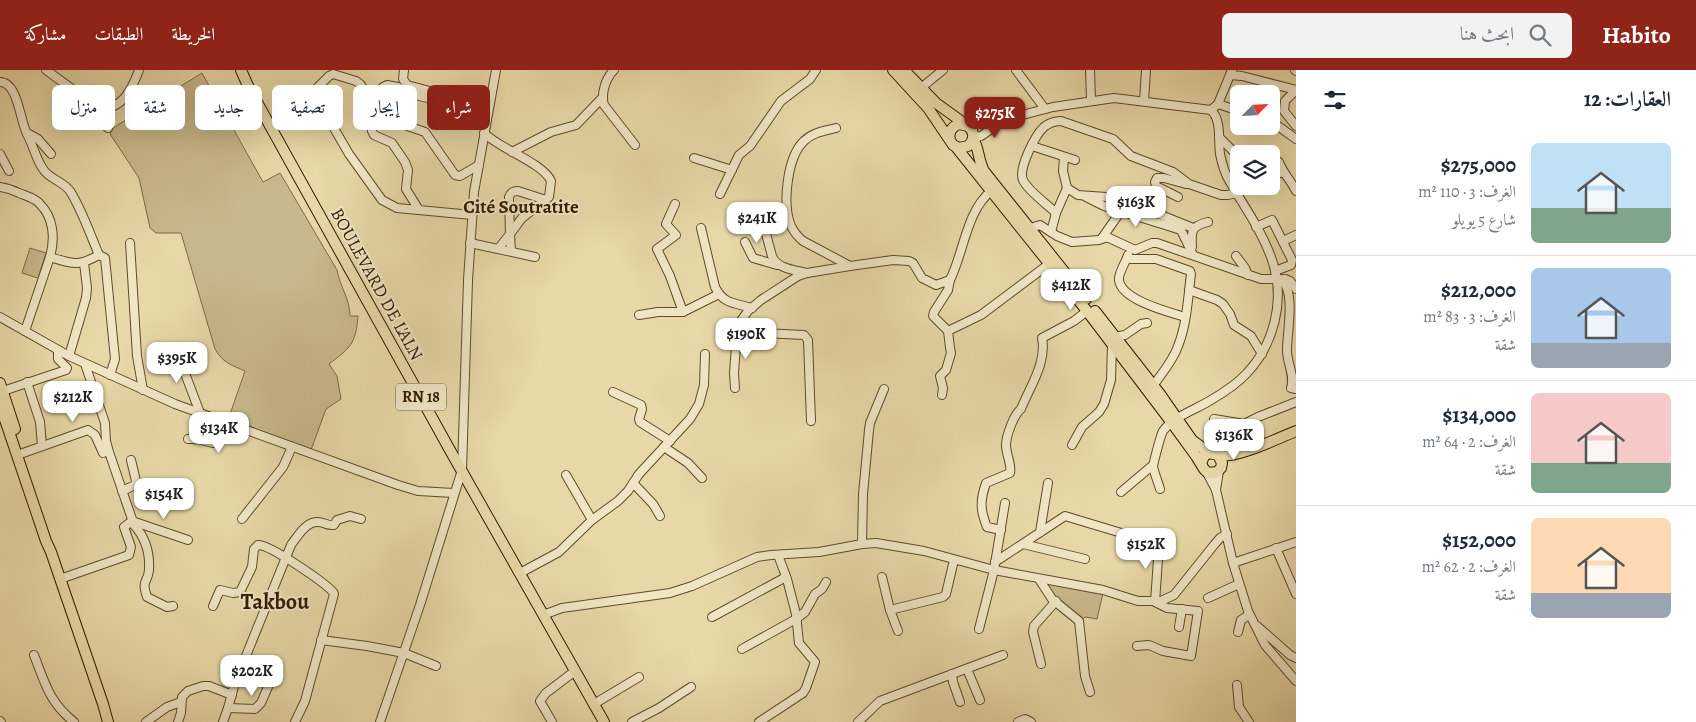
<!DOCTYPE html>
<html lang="ar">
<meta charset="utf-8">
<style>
:root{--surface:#fff;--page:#f2f2f3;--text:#1f2937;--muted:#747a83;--line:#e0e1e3;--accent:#8f2418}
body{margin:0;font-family:Alegreya,Amiri,serif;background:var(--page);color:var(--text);direction:rtl;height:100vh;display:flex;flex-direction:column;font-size:19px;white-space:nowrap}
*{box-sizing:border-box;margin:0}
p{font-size:16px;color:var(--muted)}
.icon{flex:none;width:28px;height:28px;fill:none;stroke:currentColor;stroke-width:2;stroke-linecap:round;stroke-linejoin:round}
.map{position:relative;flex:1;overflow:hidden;direction:ltr}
.panel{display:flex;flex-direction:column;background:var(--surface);width:400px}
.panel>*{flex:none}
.top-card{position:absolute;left:15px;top:15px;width:475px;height:45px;direction:rtl;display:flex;gap:10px}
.needle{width:32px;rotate:66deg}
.buttons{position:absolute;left:1230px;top:15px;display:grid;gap:10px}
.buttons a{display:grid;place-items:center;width:50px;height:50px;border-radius:8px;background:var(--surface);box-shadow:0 5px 20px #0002;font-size:25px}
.price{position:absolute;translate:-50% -42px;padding:0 11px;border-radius:10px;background:#fff;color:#222;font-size:16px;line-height:32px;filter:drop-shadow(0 1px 2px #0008)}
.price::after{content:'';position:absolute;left:50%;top:30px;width:15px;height:11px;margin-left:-8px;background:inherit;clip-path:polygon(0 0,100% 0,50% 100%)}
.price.current{background:var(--accent);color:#fff}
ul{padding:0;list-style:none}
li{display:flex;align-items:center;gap:15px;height:125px;padding:0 25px}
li+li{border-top:1px solid var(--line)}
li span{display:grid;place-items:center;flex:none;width:140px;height:100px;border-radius:8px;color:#555}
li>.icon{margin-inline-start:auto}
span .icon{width:60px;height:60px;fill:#fffc;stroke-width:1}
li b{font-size:21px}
h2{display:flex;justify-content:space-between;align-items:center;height:60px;padding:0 25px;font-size:21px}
.tag{padding:0 18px;border-radius:8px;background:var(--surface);box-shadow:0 5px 20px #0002;font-size:18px;line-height:45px}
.tag.current{background:var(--accent);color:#fff}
header{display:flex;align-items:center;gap:30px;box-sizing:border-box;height:70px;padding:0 25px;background:var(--accent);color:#fff}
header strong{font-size:24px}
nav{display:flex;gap:28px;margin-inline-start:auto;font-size:18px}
.search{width:350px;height:45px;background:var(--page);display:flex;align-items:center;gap:12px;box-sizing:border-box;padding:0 18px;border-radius:8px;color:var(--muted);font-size:19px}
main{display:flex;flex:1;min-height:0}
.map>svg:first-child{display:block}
</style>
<header>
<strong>Habito</strong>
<div class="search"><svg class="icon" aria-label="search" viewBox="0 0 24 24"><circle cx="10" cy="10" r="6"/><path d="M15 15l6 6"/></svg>ابحث هنا</div>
<nav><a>الخريطة</a><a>الطبقات</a><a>مشاركة</a></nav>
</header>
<main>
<section class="panel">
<h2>العقارات: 12<svg class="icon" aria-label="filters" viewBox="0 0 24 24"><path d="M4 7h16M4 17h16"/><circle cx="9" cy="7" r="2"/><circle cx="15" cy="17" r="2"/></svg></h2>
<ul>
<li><span style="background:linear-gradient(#bfe0f5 65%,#7fa58c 0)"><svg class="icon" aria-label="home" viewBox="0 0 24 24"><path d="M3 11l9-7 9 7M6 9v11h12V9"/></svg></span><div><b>$275,000</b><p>الغرف: 3 · 110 m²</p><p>شارع 5 يويلو</p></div></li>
<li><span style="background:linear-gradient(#a9c7e8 75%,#9aa5b1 0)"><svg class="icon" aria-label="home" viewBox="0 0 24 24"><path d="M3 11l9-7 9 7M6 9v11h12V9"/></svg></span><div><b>$212,000</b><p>الغرف: 3 · 83 m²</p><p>شقة</p></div></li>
<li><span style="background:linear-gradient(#f6c9c9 70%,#7fa58c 0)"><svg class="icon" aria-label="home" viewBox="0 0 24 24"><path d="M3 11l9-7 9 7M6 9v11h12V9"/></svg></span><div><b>$134,000</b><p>الغرف: 2 · 64 m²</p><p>شقة</p></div></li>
<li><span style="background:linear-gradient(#ffd9b3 75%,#9aa5b1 0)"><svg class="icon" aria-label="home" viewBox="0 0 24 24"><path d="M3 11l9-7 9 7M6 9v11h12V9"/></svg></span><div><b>$152,000</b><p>الغرف: 2 · 62 m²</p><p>شقة</p></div></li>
</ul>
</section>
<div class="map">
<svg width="1296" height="652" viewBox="0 0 1296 652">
<rect width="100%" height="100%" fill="#e8d8a7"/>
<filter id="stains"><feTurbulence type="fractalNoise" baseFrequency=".004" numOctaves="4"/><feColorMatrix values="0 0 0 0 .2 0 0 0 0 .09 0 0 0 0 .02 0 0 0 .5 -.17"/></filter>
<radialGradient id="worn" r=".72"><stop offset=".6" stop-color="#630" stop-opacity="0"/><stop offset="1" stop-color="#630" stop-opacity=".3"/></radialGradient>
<g fill="#c9b88b" stroke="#7e6846">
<path d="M202 3 263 112 280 103 337 200C340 217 350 229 350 246H358C356 274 350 278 329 294L337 306 341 329 326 339 311 380 228 350 245 301C231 295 222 292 215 279L181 163H156L150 158 139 108 110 64 113 58Z"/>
<path d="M30 178 46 183 38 208 22 203Z"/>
<path d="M1047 513 1103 523 1097 549 1085 547 1083 549 1054 527 1046 516Z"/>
</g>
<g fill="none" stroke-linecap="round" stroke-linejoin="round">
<defs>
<g id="minor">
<path d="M46 0 97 37C121 43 132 19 139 0"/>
<path d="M404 0 403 9 407 15 430 21 435 25 489 36"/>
<path d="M614 0C605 9 601 24 604 35L635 75"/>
<path d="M1016 0 1045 39"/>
<path d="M1090 0 1091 30"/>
<path d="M1295 0 1296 1"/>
<path d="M1230 5 1242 6 1296 20"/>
<path d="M0 12C18 12 20 51 27 64 33 75 36 89 43 99 49 109 63 111 70 121 82 140 90 164 99 185"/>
<path d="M921 18 943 0"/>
<path d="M74 20 78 31 108 58"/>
<path d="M1296 20 1285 31 1284 41 1296 56"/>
<path d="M435 25 432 29 406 23 398 17 387 15 383 17 379 21 378 27 379 31 393 51 425 62 455 105 460 106 479 95"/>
<path d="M1144 31 1146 0"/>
<path d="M1218 34 1239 41"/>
<path d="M1271 51 1296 69"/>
<path d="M966 54 1007 49 1053 37 1114 28 1211 40"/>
<path d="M836 58C825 61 813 62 804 71 787 87 782 135 791 156 794 162 798 167 803 171L850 196 893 190 909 191 913 193 922 208 936 215 950 210C964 182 966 142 991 121"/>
<path d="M27 63 38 69 51 84"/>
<path d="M484 63C500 79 543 93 551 111L549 127 522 148 510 164"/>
<path d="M1219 67 1239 87"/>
<path d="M973 68 981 66 1003 51"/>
<path d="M1032 76 1075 90"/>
<path d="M512 82 551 62 576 55 602 28"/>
<path d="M0 84 9 101"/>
<path d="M1064 87 1063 101 1067 118"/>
<path d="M694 88 732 100"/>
<path d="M1271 93 1277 91 1279 92C1283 103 1291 111 1296 121"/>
<path d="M1271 106 1283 102"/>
<path d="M0 117C7 118 13 120 19 123 26 126 35 128 40 134 54 148 55 169 50 187L25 261"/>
<path d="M720 124 739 85 750 76 781 31 810 9 816 0"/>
<path d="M1086 127 1104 136 1181 160 1193 185"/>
<path d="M1178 127 1156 116 1155 112 1157 108H1164L1186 114"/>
<path d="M675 134 666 154 676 165 657 179 670 206 683 242"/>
<path d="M419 140 406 119 408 100 405 92 392 73 374 65 372 61 370 28 360 14 356 11 333 4 329 6 313 22 349 84 382 130 397 138 472 145"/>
<path d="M787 141 762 149 772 186C777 199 795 200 807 203"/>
<path d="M1056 143C1047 134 1028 121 1023 110 1018 99 1035 65 1044 57 1049 53 1055 51 1061 51L1113 69 1131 86 1173 102 1189 114 1221 125H1228L1236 123"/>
<path d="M1256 157 1272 150 1292 190 1291 195 1275 201"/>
<path d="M701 158 715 217C723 234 735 233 752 238"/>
<path d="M1030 158 1040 155 1057 166 1072 172 1099 170 1107 167 1135 180 1152 173H1157L1261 209H1281C1296 222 1287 261 1287 280 1287 294 1295 304 1291 318L1296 319"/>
<path d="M1051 162 1056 143 1067 118 1078 125 1106 127 1146 139 1193 158"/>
<path d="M510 164 509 127C511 122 513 121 518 121L546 130"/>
<path d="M1102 168 1121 141"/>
<path d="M1283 171 1296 165"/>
<path d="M745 172 753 188 777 195"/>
<path d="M130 173 137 286 143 320"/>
<path d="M470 173 535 187"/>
<path d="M1192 177C1191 161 1191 156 1208 152"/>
<path d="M498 179 510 164 511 181"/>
<path d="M1128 185C1126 192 1118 203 1119 210 1121 230 1169 242 1185 247"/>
<path d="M1236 186 1245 198 1248 205"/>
<path d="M50 187C73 194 77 197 99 185L105 188 115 289 110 305"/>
<path d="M1127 189H1156L1190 201 1191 204C1188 227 1187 254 1178 276 1173 291 1162 303 1153 316"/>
<path d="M1285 209 1290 211 1296 219"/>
<path d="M1189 220 1217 230 1223 234 1230 244 1234 255 1251 266 1262 284"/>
<path d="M639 245 658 242H683L719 224"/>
<path d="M0 247 69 286 175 334 398 415 418 421 454 423"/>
<path d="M948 261 981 245 1049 194"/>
<path d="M1115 267 1125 265 1141 254 1147 253"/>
<path d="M175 277 200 343"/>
<path d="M69 286 86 228 87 218 84 193"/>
<path d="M85 294 105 353 106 371 109 382 134 455C145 467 150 483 149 500 148 513 141 509 147 527L167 537 173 536"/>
<path d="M27 312 40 352 42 376"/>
<path d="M735 318 734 303 737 262"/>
<path d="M3 321 66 300 67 298 58 289V280"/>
<path d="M613 322 641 335 642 339 639 349 640 352 670 371"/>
<path d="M942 325 943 318 940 306 946 300 951 283 950 278 948 261 933 246 934 242 948 220 950 210"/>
<path d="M1214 349 1244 354 1258 347 1296 332"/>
<path d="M811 351 808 270 804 265 737 262 735 259 748 241 761 230 798 206 807 203 850 196"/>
<path d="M188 369C216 367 210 386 231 355"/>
<path d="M1072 375 1082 357 1099 342 1104 334 1111 310 1112 275"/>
<path d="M664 377 688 393 702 408"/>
<path d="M23 383 88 360 95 365 103 383"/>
<path d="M1206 401 1216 420 1233 493 1248 541 1265 575 1296 611"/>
<path d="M566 405 592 450"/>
<path d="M633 413 653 434 660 446"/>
<path d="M1160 419C1158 412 1155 405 1153 397 1153 394 1161 364 1163 361 1174 346 1195 340 1211 330 1223 323 1237 314 1247 303 1274 274 1285 231 1273 193 1264 164 1245 138 1230 112 1225 104 1222 94 1220 84 1218 71 1222 50 1211 40L1218 34 1232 0"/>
<path d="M1216 420 1219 401"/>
<path d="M122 421 135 415 136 411 131 390"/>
<path d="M1121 422 1153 395"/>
<path d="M242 449 283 397 292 377"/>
<path d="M1001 460 987 457C980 440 980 430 986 413L1010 403C1012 394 1006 385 1006 375 1006 366 1014 344 1021 339 1030 316 1047 293 1042 268L1074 251 1087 241"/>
<path d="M1040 462 1048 413"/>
<path d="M862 474 863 424 869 360 870 353 884 319"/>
<path d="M1023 474 1085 489"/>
<path d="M1276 478 1296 524"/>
<path d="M995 492 1065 446 1128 465"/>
<path d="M1233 493 1296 472"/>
<path d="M520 503 559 482 592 450 618 431 628 421 639 404 690 349 699 334 704 315 705 284"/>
<path d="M882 507 890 540 898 561"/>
<path d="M60 509 129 485 131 477 124 457 132 451 188 470"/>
<path d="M1039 509 1052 529 1079 551 1085 606 1090 622"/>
<path d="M1208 528 1239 514"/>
<path d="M213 536 220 520 233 523 240 522 252 497 254 479 258 475C269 474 324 512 333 522L334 524 305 631 295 652"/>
<path d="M890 540 943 527 946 524 954 490"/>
<path d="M543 545 562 538 670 523 692 516 757 487 771 485 819 482 862 474 876 473 924 481 994 500 1103 520 1138 531H1161L1174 525 1214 475 1220 468 1227 464"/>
<path d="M712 547 786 507"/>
<path d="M1257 556 1290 585 1296 588"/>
<path d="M1179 557 1182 539"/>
<path d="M979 559 994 500 1005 433"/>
<path d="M1238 562 1241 550 1249 545"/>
<path d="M321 570 367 576 404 583 436 596"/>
<path d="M1137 576 1149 575 1163 581 1191 586 1198 541 1167 538 1155 532 1158 489 1164 475"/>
<path d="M742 579 796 549 805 542 815 524 822 519 826 512"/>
<path d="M34 585C45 613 49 632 74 652"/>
<path d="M1041 594 1033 562 1034 556 1056 531"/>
<path d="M967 599 980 630"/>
<path d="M952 604 953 612 960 632"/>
<path d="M1237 615 1239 637 1249 652"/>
<path d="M594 634 639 607"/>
<path d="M228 638 255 639 261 633 271 610"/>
<path d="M0 651 1 652"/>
<path d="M146 652 167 637 181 632"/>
<path d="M178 652 181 643 182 627 188 621 203 616H209L232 625"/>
<path d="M223 652 228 638 235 613 291 475C297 467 306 451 318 452 324 452 327 456 334 455L337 450 350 446 361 449"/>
<path d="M380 652 420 535 462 400 468 210 474 122 496 0"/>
<path d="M552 652 540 631 546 623 575 601"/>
<path d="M632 652 659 638 691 617"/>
<path d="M759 652 803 623 806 618 815 592 799 573 796 544 787 509 778 485"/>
<path d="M858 652 880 631 1003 585"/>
<path d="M1018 652 1025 649 1031 652"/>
</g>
<g id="major">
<path d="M241 0 248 16 451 382 604 652"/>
<path d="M893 0 928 38 953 75 959 78 968 76C975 70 975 62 968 56L959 54C951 57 948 63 950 70"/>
<path d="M904 0 936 33 965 54"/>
<path d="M973 69C979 77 978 90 984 101L1086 229"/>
<path d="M956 77 1087 241 1172 353 1196 386 1204 399 1208 403 1217 402 1221 398 1222 393 1218 385 1209 383 1204 386 1201 394"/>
<path d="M1095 241 1160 324 1192 370 1209 383"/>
<path d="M0 313 15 359"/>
<path d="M0 335 46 471 51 482 103 634 108 652"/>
<path d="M1218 385C1233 390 1279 368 1296 361"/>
</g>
</defs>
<use href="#minor" stroke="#60492a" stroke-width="10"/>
<use href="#major" stroke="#321901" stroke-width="12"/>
<use href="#minor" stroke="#f0e6c6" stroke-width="8"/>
<use href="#major" stroke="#e8d8a7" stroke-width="10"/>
</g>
<g text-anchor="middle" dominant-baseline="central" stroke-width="4" stroke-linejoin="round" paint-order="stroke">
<rect fill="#f0e6c6" stroke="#6b563c" stroke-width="1" x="396" y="313.5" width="50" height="27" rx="4"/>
<g font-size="16" font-weight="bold" fill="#321901">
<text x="421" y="327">RN 18</text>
</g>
<g font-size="18" fill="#321901" stroke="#f0e6c6">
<text transform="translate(377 214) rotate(61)">BOULEVARD DE L'ALN</text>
</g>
<g font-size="19" font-weight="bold" fill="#321901" stroke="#f0e6c6">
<text x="521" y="137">Cité Soutratite</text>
</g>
<g font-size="22" font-weight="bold" fill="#321901" stroke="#f0e6c6">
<text x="275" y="532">Takbou</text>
</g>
</g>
<rect width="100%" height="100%" filter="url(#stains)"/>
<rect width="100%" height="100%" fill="url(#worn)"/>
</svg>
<div class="buttons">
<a><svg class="needle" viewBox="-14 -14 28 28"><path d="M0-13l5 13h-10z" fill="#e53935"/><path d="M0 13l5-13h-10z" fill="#747a83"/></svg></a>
<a><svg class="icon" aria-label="layers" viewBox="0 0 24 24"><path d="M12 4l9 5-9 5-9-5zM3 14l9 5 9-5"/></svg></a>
</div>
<b class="price current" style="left:995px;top:69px">$275K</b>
<b class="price" style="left:1136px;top:158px">$163K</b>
<b class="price" style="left:757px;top:174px">$241K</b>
<b class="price" style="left:1071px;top:241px">$412K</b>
<b class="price" style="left:746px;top:290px">$190K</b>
<b class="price" style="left:177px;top:314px">$395K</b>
<b class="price" style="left:73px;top:353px">$212K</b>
<b class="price" style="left:219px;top:384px">$134K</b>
<b class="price" style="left:1234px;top:391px">$136K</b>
<b class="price" style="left:164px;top:450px">$154K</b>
<b class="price" style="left:1146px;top:500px">$152K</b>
<b class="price" style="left:252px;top:627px">$202K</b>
<div class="top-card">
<a class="tag current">شراء</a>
<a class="tag">إيجار</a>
<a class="tag">تصفية</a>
<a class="tag">جديد</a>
<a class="tag">شقة</a>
<a class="tag">منزل</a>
</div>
</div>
</main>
